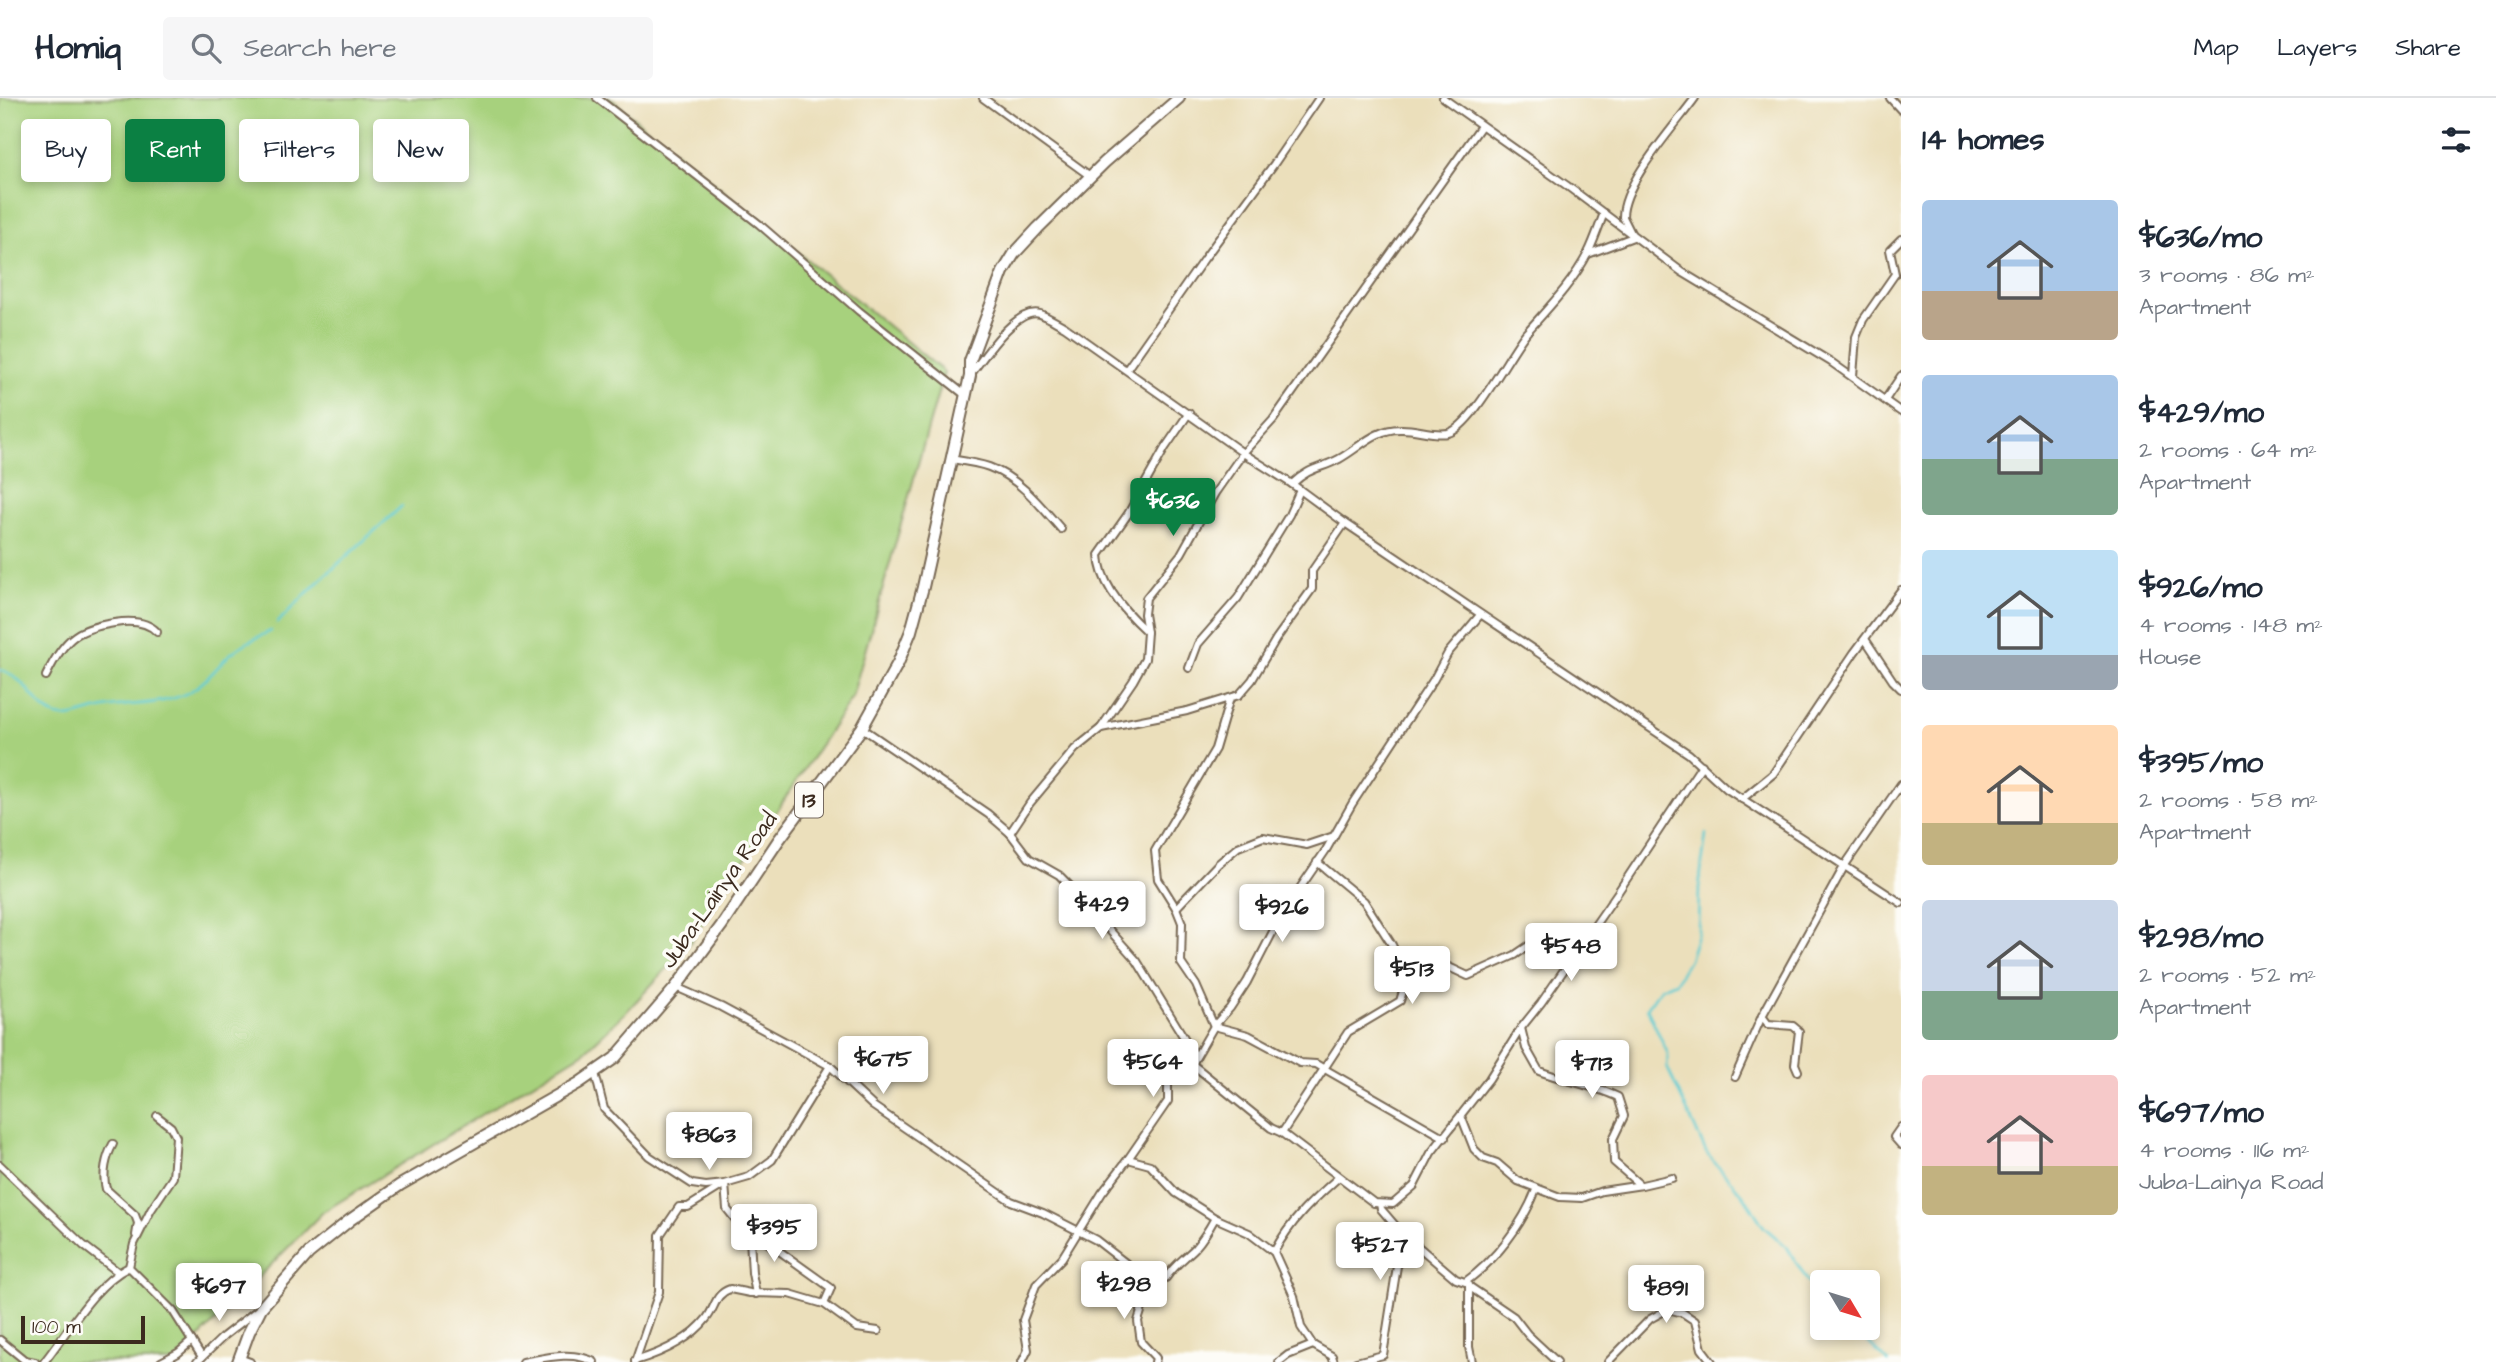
<!DOCTYPE html>
<meta charset="utf-8">
<style>
:root{--surface:#fff;--page:#f6f6f7;--text:#1f2937;--muted:#747a83;--line:#e0e1e3;--accent:#0b8043}
body{margin:0;font-family:"Architects Daughter",sans-serif;background:var(--page);color:var(--text);height:100vh;display:flex;flex-direction:column;font-size:26px;white-space:nowrap}
*{box-sizing:border-box;margin:0}
p{font-size:23px;color:var(--muted)}
.icon{flex:none;width:38px;height:38px;fill:none;stroke:currentColor;stroke-width:2;stroke-linecap:round;stroke-linejoin:round}
.map{position:relative;flex:1;overflow:hidden}
.drawer{display:flex;flex-direction:column;background:var(--surface);width:595px}
.drawer>*{flex:none}
.guide{position:absolute;left:21px;top:21px;width:665px;height:63px;display:flex;gap:14px}
.needle{width:46px;rotate:128deg}
.fabs{position:absolute;left:1810px;top:1172px;display:grid;gap:14px}
.fabs a{display:grid;place-items:center;width:70px;height:70px;border-radius:7px;background:var(--surface);box-shadow:0 4px 10px #0003;font-size:35px}
.scale{position:absolute;left:21px;bottom:18px;width:124px;box-sizing:border-box;padding-left:7px;border:4px solid #3b2a1e;border-top:0;font-size:19px;line-height:24px;white-space:nowrap;color:#3b2a1e;-webkit-text-stroke:5px #fdfcf7;paint-order:stroke}
.price{position:absolute;translate:-50% -60px;padding:0 16px;border-radius:7px;background:#fff;color:#222;font-size:23px;line-height:46px;filter:drop-shadow(0 2px 4px #0008)}
.price::after{content:'';position:absolute;left:50%;top:42px;width:21px;height:16px;margin-left:-10px;background:inherit;clip-path:polygon(0 0,100% 0,50% 100%)}
.price.on{background:var(--accent);color:#fff}
ul{padding:0;list-style:none}
li{display:flex;align-items:center;gap:21px;height:175px;padding:0 21px}
li span{display:grid;place-items:center;flex:none;width:196px;height:140px;border-radius:7px;color:#555}
li>.icon{margin-inline-start:auto}
span .icon{width:84px;height:84px;fill:#fffc;stroke-width:1}
li b{font-size:30px}
h2{display:flex;justify-content:space-between;align-items:center;height:84px;padding:0 21px;font-size:30px}
.chip{padding:0 24px;border-radius:7px;background:var(--surface);box-shadow:0 4px 10px #0003;font-size:24px;line-height:63px}
.chip.on{background:var(--accent);color:#fff}
header{display:flex;align-items:center;gap:42px;box-sizing:border-box;height:98px;padding:0 35px;background:var(--surface);border-bottom:2px solid var(--line)}
header strong{font-size:33px}
nav{display:flex;gap:38px;margin-inline-start:auto;font-size:24px}
.search{width:490px;height:63px;background:var(--page);display:flex;align-items:center;gap:18px;box-sizing:border-box;padding:0 24px;border-radius:7px;color:var(--muted);font-size:26px}
main{display:flex;flex:1;min-height:0}
.map>svg:first-child{display:block}
</style>
<header>
<strong>Homiq</strong>
<div class="search"><svg class="icon" aria-label="search" viewBox="0 0 24 24"><circle cx="10" cy="10" r="6"/><path d="M15 15l6 6"/></svg>Search here</div>
<nav><a>Map</a><a>Layers</a><a>Share</a></nav>
</header>
<main>
<div class="map">
<svg width="1901" height="1264" viewBox="0 0 1901 1264">
<rect width="100%" height="100%" fill="#fdfcf7"/>
<filter id="ink" filterUnits="userSpaceOnUse"><feTurbulence type="fractalNoise" baseFrequency=".0143" numOctaves="2"/><feDisplacementMap in="SourceGraphic" scale="14" xChannelSelector="R" yChannelSelector="G"/><feConvolveMatrix kernelMatrix="1 2 1 2 8 2 1 2 1" color-interpolation-filters="sRGB"/></filter>
<filter id="wash" filterUnits="userSpaceOnUse"><feTurbulence type="fractalNoise" baseFrequency=".00686" numOctaves="4" result="noise"/><feDisplacementMap in="SourceGraphic" scale="28" xChannelSelector="R" yChannelSelector="G"/><feGaussianBlur stdDeviation="1.57" result="paint"/><feColorMatrix in="noise" values="0 0 0 0 0 0 0 0 0 0 0 0 0 0 0 0 0 1.4 0 .05"/><feComposite in="paint" operator="in"/></filter>
<g filter="url(#wash)">
<rect width="100%" height="100%" fill="#ebdfbb"/>
<path fill="#a7d17d" stroke="#717e4e" stroke-width="2" d="M0 0H610L944 274 852 599 687 849 627 913 585 953 323 1114 175 1264H0Z"/>
<g fill="none" stroke-linecap="round" stroke-linejoin="round">
<g stroke="#5dcbd1" stroke-width="2.5">
<path d="M277 525 316 486 402 408"/>
<path d="M0 572C30 579 35 617 63 619 74 620 88 613 100 611 131 604 167 609 194 591 208 582 218 568 229 557 242 546 256 540 271 533"/>
<path d="M1706 736 1699 789 1698 834 1689 861 1676 884 1661 890 1647 910 1668 956 1667 969 1707 1056 1744 1098 1764 1129 1787 1149 1807 1182 1822 1198"/>
<path d="M1854 1230 1888 1264"/>
</g>
</g>
</g>
<g filter="url(#ink)">
<g fill="none" stroke-linecap="round" stroke-linejoin="round">
<defs>
<g id="minor">
<path d="M597 0 759 126 859 213 965 297"/>
<path d="M983 0 1090 78"/>
<path d="M1443 0 1566 87 1682 174 1831 264 1901 314"/>
<path d="M1890 0 1901 12"/>
<path d="M1588 156 1633 139 1623 119C1623 84 1675 28 1695 0"/>
<path d="M1127 271 1204 161 1274 66 1319 0"/>
<path d="M971 276C984 259 1016 209 1040 216 1049 219 1057 225 1065 229L1243 355 1292 386 1345 425 1689 656 1727 691 1901 805"/>
<path d="M1853 278 1856 239 1863 222 1895 176 1890 152 1901 141"/>
<path d="M1885 302 1901 278"/>
<path d="M951 361C964 363 978 365 989 369 1019 380 1041 408 1061 431"/>
<path d="M1292 386C1310 369 1320 371 1339 361 1359 350 1375 331 1400 331 1415 330 1433 338 1448 335 1472 329 1509 256 1526 235 1548 210 1572 186 1588 155 1594 143 1599 128 1604 115"/>
<path d="M1480 517 1448 555 1434 581 1352 706 1326 752 1281 818 1247 884 1230 910 1214 928 1192 966 1271 1030 1282 1035 1374 1105 1393 1106 1414 1088 1431 1055 1489 981 1521 930 1541 905 1618 794 1702 667"/>
<path d="M1147 534 1144 516 1146 500 1181 456 1215 395 1243 355 1273 322 1481 28"/>
<path d="M1865 541 1893 583 1901 591"/>
<path d="M1189 570 1198 546 1238 500 1289 417 1300 392"/>
<path d="M46 578C65 538 79 529 122 524 135 523 148 524 157 534"/>
<path d="M1230 600 1215 651 1155 753 1158 781 1176 810 1182 825 1181 865 1196 887 1214 928 1248 937 1300 965 1316 966 1445 1040"/>
<path d="M862 630 988 716 1010 735 1030 705 1075 651 1101 630 1187 613 1239 597 1252 582 1276 541 1312 491V473L1345 425"/>
<path d="M1101 630 1133 583 1145 561 1147 534C1126 515 1100 487 1099 457L1128 416 1165 350 1189 315"/>
<path d="M1742 701 1773 676 1854 555 1901 492"/>
<path d="M1010 735 1029 760 1059 777 1072 790 1137 863 1194 956"/>
<path d="M1317 764 1364 803 1392 847 1407 880"/>
<path d="M1176 810 1218 766 1238 749 1263 739 1307 747 1334 738"/>
<path d="M676 889 721 909 830 968 873 1008 1011 1103 1043 1115 1096 1142 1145 1180 1156 1183 1166 1180C1174 1167 1184 1161 1195 1150 1203 1141 1209 1131 1215 1120L1249 1135 1274 1154 1294 1198 1301 1229 1313 1247 1332 1258 1334 1264"/>
<path d="M1762 918 1768 926 1793 928 1799 933 1795 966 1798 973"/>
<path d="M1521 930 1526 950 1539 973C1565 983 1593 987 1618 999L1624 1018 1613 1041 1614 1064 1640 1087"/>
<path d="M595 975 604 1011 649 1058 692 1086 706 1088 725 1086 727 1111 750 1140 752 1175 756 1196"/>
<path d="M1735 979 1762 918 1845 767 1901 686"/>
<path d="M157 1018 171 1029 176 1039 173 1079 151 1112 134 1146 129 1169 173 1213 202 1259"/>
<path d="M1461 1018 1474 1051 1483 1060 1497 1065 1518 1083 1560 1099 1582 1100 1602 1093 1642 1087 1672 1080"/>
<path d="M1901 1029 1894 1039 1901 1047"/>
<path d="M1282 1035 1348 934 1400 903 1407 880 1436 863 1468 878 1515 857 1543 838 1569 864"/>
<path d="M113 1046C106 1059 102 1076 106 1091L135 1117 138 1125 136 1137"/>
<path d="M1128 1061 1168 1003V983L1176 972 1192 966"/>
<path d="M0 1067 83 1147 118 1174"/>
<path d="M743 1127 831 1190 824 1206"/>
<path d="M1399 1132 1456 1181 1465 1184C1495 1163 1523 1126 1536 1092"/>
<path d="M1274 1154C1290 1123 1313 1102 1339 1079"/>
<path d="M1151 1182 1138 1223 1141 1244 1156 1260 1155 1264"/>
<path d="M1469 1187V1249L1472 1264"/>
<path d="M1470 1189 1514 1219 1528 1237 1557 1264"/>
<path d="M0 1242 27 1264"/>
<path d="M239 1260 250 1264"/>
<path d="M25 1262 35 1264"/>
<path d="M635 1263C661 1255 690 1242 707 1220 716 1208 715 1196 730 1191L750 1195 790 1196 824 1206 857 1230 878 1233"/>
<path d="M44 1264C68 1234 94 1186 129 1169"/>
<path d="M161 1264 178 1255 192 1243"/>
<path d="M197 1264 224 1238 256 1213"/>
<path d="M523 1264C545 1260 572 1252 594 1264"/>
<path d="M635 1264 659 1194 660 1137 679 1109H688L725 1086 749 1079 772 1062 830 968"/>
<path d="M1022 1264 1028 1252 1023 1222 1036 1187 1062 1160 1102 1095 1128 1061 1150 1067 1176 1095 1215 1120"/>
<path d="M1279 1264 1288 1257 1313 1247"/>
<path d="M1356 1264 1383 1257 1400 1149 1399 1132 1381 1111 1380 1106"/>
<path d="M1608 1264 1650 1221 1668 1211 1683 1215 1695 1223 1702 1251 1712 1264"/>
</g>
<path id="primary" d="M238 1264 249 1234 261 1210 309 1155 350 1122 400 1087 579 985 615 960 676 889 722 827 778 743 862 630 898 565 911 533 923 489 970 278V263L1003 174 1014 156 1038 130 1105 64 1179 0"/>
</defs>
<use href="#minor" stroke="#796955" stroke-width="10"/>
<use href="#primary" stroke="#796955" stroke-width="14"/>
<use href="#minor" stroke="#fff" stroke-width="6"/>
<use href="#primary" stroke="#fff" stroke-width="10"/>
</g>
</g>
<g text-anchor="middle" dominant-baseline="central" stroke-width="7" stroke-linejoin="round" paint-order="stroke">
<rect fill="#fdfcf7" stroke="#75695f" stroke-width="2" x="795" y="684.5" width="28" height="35" rx="5"/>
<g font-size="21" font-weight="bold" fill="#3b2a1e">
<text x="809" y="702">13</text>
</g>
<g font-size="23" fill="#3b2a1e" stroke="#fdfcf7">
<text transform="translate(719 792) rotate(-55)">Juba-Lainya Road</text>
</g>
</g>
</svg>
<div class="fabs">
<a><svg class="needle" viewBox="-14 -14 28 28"><path d="M0-13l5 13h-10z" fill="#e53935"/><path d="M0 13l5-13h-10z" fill="#747a83"/></svg></a>
</div>
<div class="scale">100 m</div>
<b class="price on" style="left:1173px;top:440px">$636</b>
<b class="price" style="left:1102px;top:843px">$429</b>
<b class="price" style="left:1282px;top:846px">$926</b>
<b class="price" style="left:1571px;top:885px">$548</b>
<b class="price" style="left:1412px;top:908px">$513</b>
<b class="price" style="left:883px;top:998px">$675</b>
<b class="price" style="left:1153px;top:1001px">$564</b>
<b class="price" style="left:1592px;top:1002px">$713</b>
<b class="price" style="left:709px;top:1074px">$863</b>
<b class="price" style="left:774px;top:1166px">$395</b>
<b class="price" style="left:1380px;top:1184px">$527</b>
<b class="price" style="left:1124px;top:1223px">$298</b>
<b class="price" style="left:219px;top:1225px">$697</b>
<b class="price" style="left:1666px;top:1227px">$891</b>
<div class="guide">
<a class="chip">Buy</a>
<a class="chip on">Rent</a>
<a class="chip">Filters</a>
<a class="chip">New</a>
</div>
</div>
<section class="drawer">
<h2>14 homes<svg class="icon" aria-label="filters" viewBox="0 0 24 24"><path d="M4 7h16M4 17h16"/><circle cx="9" cy="7" r="2"/><circle cx="15" cy="17" r="2"/></svg></h2>
<ul>
<li><span style="background:linear-gradient(#a9c7e8 65%,#b9a48a 0)"><svg class="icon" aria-label="home" viewBox="0 0 24 24"><path d="M3 11l9-7 9 7M6 9v11h12V9"/></svg></span><div><b>$636/mo</b><p>3 rooms · 86 m²</p><p>Apartment</p></div></li>
<li><span style="background:linear-gradient(#a9c7e8 60%,#7fa58c 0)"><svg class="icon" aria-label="home" viewBox="0 0 24 24"><path d="M3 11l9-7 9 7M6 9v11h12V9"/></svg></span><div><b>$429/mo</b><p>2 rooms · 64 m²</p><p>Apartment</p></div></li>
<li><span style="background:linear-gradient(#bfe0f5 75%,#9aa5b1 0)"><svg class="icon" aria-label="home" viewBox="0 0 24 24"><path d="M3 11l9-7 9 7M6 9v11h12V9"/></svg></span><div><b>$926/mo</b><p>4 rooms · 148 m²</p><p>House</p></div></li>
<li><span style="background:linear-gradient(#ffd9b3 70%,#c2b280 0)"><svg class="icon" aria-label="home" viewBox="0 0 24 24"><path d="M3 11l9-7 9 7M6 9v11h12V9"/></svg></span><div><b>$395/mo</b><p>2 rooms · 58 m²</p><p>Apartment</p></div></li>
<li><span style="background:linear-gradient(#c9d6e8 65%,#7fa58c 0)"><svg class="icon" aria-label="home" viewBox="0 0 24 24"><path d="M3 11l9-7 9 7M6 9v11h12V9"/></svg></span><div><b>$298/mo</b><p>2 rooms · 52 m²</p><p>Apartment</p></div></li>
<li><span style="background:linear-gradient(#f6c9c9 65%,#c2b280 0)"><svg class="icon" aria-label="home" viewBox="0 0 24 24"><path d="M3 11l9-7 9 7M6 9v11h12V9"/></svg></span><div><b>$697/mo</b><p>4 rooms · 116 m²</p><p>Juba-Lainya Road</p></div></li>
</ul>
</section>
</main>
